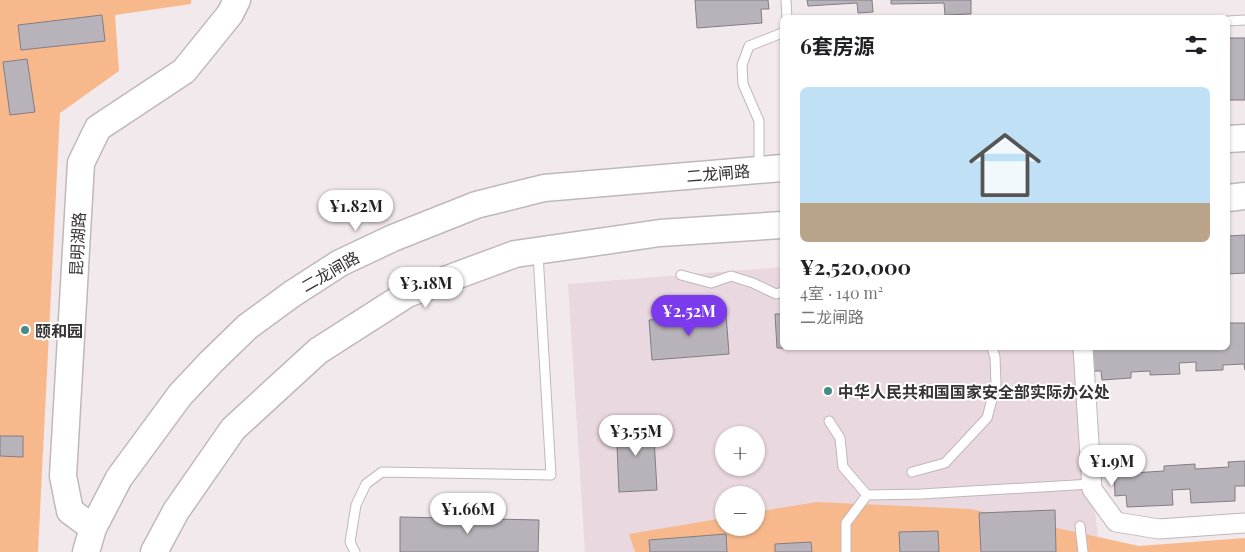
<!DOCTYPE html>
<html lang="zh">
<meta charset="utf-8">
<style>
:root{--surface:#fff;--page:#f2f2f2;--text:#202124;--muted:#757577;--line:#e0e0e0;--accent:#7c3aed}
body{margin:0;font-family:"Playfair Display","Noto Sans SC",serif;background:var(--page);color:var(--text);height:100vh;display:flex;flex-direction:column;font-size:19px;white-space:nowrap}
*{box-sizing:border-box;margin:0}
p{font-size:16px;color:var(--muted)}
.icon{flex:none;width:28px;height:28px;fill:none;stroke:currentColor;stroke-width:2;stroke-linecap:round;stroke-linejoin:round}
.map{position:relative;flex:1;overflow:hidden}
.details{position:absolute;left:780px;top:15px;width:450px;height:335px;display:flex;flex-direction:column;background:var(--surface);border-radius:8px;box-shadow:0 1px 4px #0004}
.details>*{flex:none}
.buttons{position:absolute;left:715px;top:426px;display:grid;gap:10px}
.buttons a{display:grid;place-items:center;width:50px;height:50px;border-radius:50%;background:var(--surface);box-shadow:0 1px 4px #0004;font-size:25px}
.price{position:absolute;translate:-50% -42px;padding:0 11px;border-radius:18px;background:#fff;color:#222;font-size:16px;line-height:32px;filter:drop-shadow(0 1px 2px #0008)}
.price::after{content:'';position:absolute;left:50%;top:30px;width:15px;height:11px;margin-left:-8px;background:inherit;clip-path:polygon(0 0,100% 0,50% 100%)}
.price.on{background:var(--accent);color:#fff}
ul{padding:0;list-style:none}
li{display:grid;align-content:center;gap:10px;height:265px;padding:0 20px}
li+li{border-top:1px solid var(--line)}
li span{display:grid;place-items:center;height:155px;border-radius:8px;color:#555}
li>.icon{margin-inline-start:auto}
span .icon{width:90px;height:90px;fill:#fffc;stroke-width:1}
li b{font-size:21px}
h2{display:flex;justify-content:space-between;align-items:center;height:60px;padding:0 20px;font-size:21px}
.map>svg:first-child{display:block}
</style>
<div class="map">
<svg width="1245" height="552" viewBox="0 0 1245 552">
<rect width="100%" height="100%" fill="#f2e9ec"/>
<path fill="#e9d8df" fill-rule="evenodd" d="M782 267V348H1075L1100 552H585L568 284ZM724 435H756V468H724ZM724 495H756V528H724Z"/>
<g fill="#f7b98b">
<path d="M0 0H191V4L115 15 119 71 60 113 38 552H0Z"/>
<path d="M817 502 970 509 1139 546 1245 538V552H635L629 534 724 518V528H756V512Z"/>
</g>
<g fill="#b8b3ba" stroke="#827d83">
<path d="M695 0H768L769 9H761L762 23 697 28Z"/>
<path d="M807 0H872L873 12 858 13 857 3 808 6Z"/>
<path d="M891 0H971V14L945 15 944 3 891 4Z"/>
<path d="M102 15 105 41 21 50 18 25Z"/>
<rect x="1228" y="38" width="17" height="62"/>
<path d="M27 59 35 112 10 115 3 62Z"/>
<path d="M1245 235V273L1228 274V236Z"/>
<path d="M726 314 729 354 652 360 649 320Z"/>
<path d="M775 314H782V348H787H777Z"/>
<path d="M1228 323H1245V370L1244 364 1223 365V370L1196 371V362L1179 363 1180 374 1150 375V371L1131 372V378L1102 380 1101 371H1091L1089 348H1228Z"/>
<path d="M653 421 657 490 619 492 616 423Z"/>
<path d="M0 436H23V457L0 456Z"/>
<path d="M1245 461V486H1235V501L1191 503 1190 489 1172 490 1173 505 1127 507 1126 495 1115 496 1114 470 1132 469V473L1164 471V466L1195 464V469L1229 467 1228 462Z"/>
<path d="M1055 510 1056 552H981L979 513Z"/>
<path d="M400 517 539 520 538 552H400Z"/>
<path d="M938 531 939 552H900L899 532Z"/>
<path d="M726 534 727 552H650L649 540Z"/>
<path d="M811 542 812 552H775V544Z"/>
</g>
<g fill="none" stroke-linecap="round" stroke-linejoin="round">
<defs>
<g id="lane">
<path d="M786 0 787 18"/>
<path d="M1228 21 1245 20"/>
<path d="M759 167V121L743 84 742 65 749 46 782 33"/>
<path d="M681 275 711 283 731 276 753 283 776 294 782 292"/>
<path d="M829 421 840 438 843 467 867 495 921 494 1092 484"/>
<path d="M912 472 945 463 987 418 996 384 995 357 992 348"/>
<path d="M1080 526 1083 552"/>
<path d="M355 552 350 542 356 505 366 484 382 472 551 475 538 254"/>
<path d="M846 552V523L867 495"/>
</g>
<path id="street" d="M1083 348 1092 489 1116 522 1159 529 1245 523"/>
<g id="secondary">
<path d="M1228 139 1245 138"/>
<path d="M1228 198 1245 196"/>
<path d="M93 528 70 511 63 476 81 163 98 128 184 71 230 14 237 0"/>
<path d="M86 552 93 528 119 478 180 395 211 362 247 327 292 294 340 263 393 238 476 205 544 188 782 168"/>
<path d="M154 552 176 511 233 429 318 351 407 294 515 254 660 233 782 225"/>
</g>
</defs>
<use href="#lane" stroke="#c0b7bb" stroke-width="11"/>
<use href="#street" stroke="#c0b7bb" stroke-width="21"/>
<use href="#secondary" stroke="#c0b7bb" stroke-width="29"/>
<use href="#lane" stroke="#fff" stroke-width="9"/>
<use href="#street" stroke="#fff" stroke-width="19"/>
<use href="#secondary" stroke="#fff" stroke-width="26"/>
</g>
<g fill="#468c83" stroke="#fff" stroke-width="2">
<circle cx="25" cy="330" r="5"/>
<circle cx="828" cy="391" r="5"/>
</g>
<g text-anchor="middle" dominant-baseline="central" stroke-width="4" stroke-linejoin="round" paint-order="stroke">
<g font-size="16" fill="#363334" stroke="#fff">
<text transform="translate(718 173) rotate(-5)">二龙闸路</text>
<text transform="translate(77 244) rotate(-87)">昆明湖路</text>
<text transform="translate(330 271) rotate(-30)">二龙闸路</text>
</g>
<g font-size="16" font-weight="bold" fill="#363334" stroke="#fff" text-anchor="start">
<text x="35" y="330">颐和园</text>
<text x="838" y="391">中华人民共和国国家安全部实际办公处</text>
</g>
</g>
</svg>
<div class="buttons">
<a>+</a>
<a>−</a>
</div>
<b class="price" style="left:356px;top:232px">¥1.82M</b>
<b class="price" style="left:426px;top:309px">¥3.18M</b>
<b class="price on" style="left:689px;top:337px">¥2.52M</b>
<b class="price" style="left:636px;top:457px">¥3.55M</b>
<b class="price" style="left:1112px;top:487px">¥1.9M</b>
<b class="price" style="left:468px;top:535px">¥1.66M</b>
<section class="details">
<h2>6套房源<svg class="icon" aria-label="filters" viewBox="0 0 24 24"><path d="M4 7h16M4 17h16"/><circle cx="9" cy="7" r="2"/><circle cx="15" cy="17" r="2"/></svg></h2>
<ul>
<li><span style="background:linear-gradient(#bfe0f5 75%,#b9a48a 0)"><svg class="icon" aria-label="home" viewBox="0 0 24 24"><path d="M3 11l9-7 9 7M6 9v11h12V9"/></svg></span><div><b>¥2,520,000</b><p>4室 · 140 m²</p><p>二龙闸路</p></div></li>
</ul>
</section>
</div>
